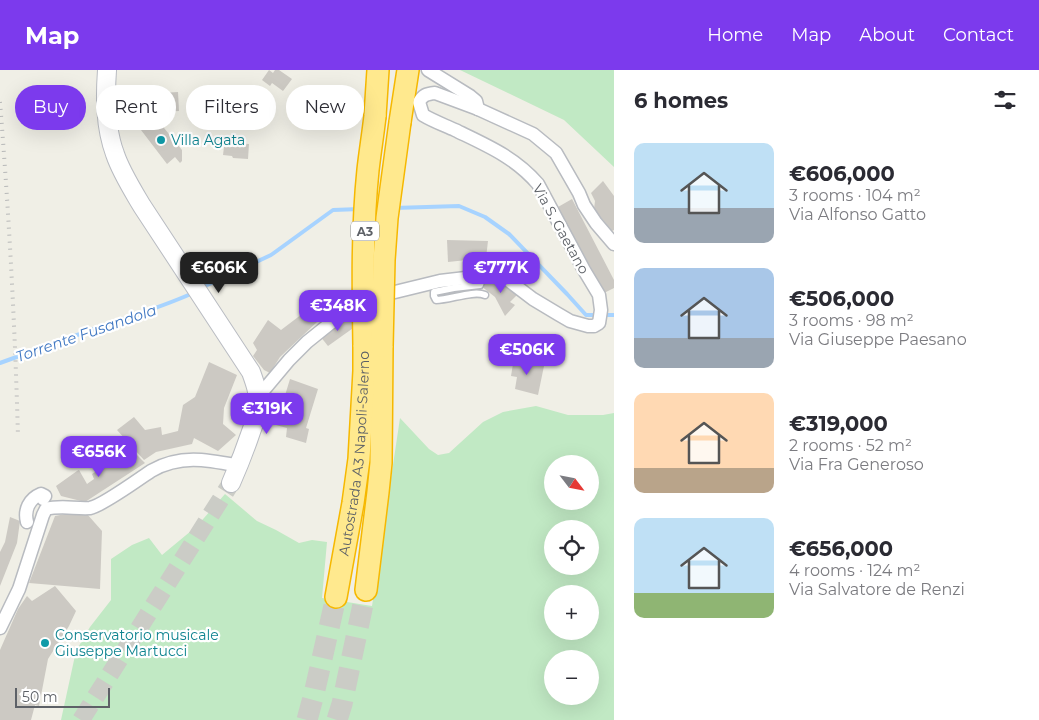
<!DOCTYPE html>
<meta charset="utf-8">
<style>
:root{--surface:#fff;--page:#f2f2f3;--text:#2b2b33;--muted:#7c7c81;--accent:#7c3aed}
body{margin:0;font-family:Montserrat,sans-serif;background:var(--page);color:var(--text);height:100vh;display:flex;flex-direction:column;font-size:19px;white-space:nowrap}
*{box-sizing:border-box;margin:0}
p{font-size:16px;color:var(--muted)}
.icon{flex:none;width:28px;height:28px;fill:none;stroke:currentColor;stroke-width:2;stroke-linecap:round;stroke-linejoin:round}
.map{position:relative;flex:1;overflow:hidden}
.details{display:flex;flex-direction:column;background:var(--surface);width:425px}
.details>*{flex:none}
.banner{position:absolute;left:15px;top:15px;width:475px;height:45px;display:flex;gap:10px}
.needle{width:32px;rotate:122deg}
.tools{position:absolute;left:544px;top:385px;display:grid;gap:10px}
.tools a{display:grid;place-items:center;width:55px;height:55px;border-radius:50%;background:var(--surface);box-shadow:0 5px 20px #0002;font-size:25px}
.scale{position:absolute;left:15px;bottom:12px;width:95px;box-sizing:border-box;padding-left:5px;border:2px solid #5d6167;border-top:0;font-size:14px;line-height:18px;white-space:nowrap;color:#5d6167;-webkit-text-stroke:4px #fff;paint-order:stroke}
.price{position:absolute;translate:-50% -42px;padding:0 11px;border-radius:10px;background:var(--accent);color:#fff;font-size:16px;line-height:32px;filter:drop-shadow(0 1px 2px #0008)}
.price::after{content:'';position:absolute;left:50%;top:30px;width:15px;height:11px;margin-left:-8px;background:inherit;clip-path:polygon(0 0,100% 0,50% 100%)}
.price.active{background:#222;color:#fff}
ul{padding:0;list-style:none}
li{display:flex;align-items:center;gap:15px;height:125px;padding:0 20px}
li span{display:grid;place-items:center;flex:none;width:140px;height:100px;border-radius:10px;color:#555}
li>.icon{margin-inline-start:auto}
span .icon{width:60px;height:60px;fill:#fffc;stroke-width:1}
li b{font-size:21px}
h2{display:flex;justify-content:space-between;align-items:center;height:60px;padding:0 20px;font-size:21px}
.pill{padding:0 18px;border-radius:22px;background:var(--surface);box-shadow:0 5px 20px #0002;font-size:18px;line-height:45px}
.pill.active{background:var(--accent);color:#fff}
header{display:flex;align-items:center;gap:30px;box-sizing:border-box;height:70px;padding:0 25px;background:var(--accent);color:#fff}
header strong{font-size:24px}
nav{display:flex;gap:28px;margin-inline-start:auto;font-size:18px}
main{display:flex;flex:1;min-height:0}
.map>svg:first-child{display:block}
</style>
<header>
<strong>Map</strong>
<nav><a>Home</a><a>Map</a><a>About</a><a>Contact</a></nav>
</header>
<main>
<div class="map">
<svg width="614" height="650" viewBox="0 0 614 650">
<rect width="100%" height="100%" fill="#f0efe6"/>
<g fill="#c1e9c4" fill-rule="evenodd">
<path d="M460 0H614V97L564 50Z"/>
<path d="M536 336 568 345H603L614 343V650H61L76 581 90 557 111 530V489L132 475 149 468 162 485 197 456 225 424 257 451 276 460 299 473 312 470 327 472 322 528 372 536 400 348 429 379 438 385 449 383 483 352 503 342ZM552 394H590V431H552ZM552 459H590V496H552ZM552 524H590V561H552ZM552 589H590V626H552Z"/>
</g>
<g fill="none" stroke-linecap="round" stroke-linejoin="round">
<g stroke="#a7d3ff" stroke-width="4">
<path d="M394 138 459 136 485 147 509 164 567 224 586 245H597"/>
<path d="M201 218 271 185 333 140 360 139"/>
<path d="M604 245H614"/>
<path d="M0 293C30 282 61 271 91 260 125 248 160 238 193 223"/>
</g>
</g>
<g fill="#ccc9c3">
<path d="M269 0 273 3 275 0H279L292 9 283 21 272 13 270 16 262 10Z"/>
<path d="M178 22 179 41 161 42V23Z"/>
<path d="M151 42 182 80V91L180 93 175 87 167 94 141 60 143 59 138 53Z"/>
<path d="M234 73 249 74 248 89 233 88 232 86 223 85 224 77H234Z"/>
<path d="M603 111 614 126V160L612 161 594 139 595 131 591 123Z"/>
<path d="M572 129 614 210V218L604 223 584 185 581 187 558 137Z"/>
<path d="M447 170 488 171 486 188 448 192Z"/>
<path d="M488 208 498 211 518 224 510 232 515 235 505 246 495 227 481 216Z"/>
<path d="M310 238 317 252 280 287 270 303 264 300 253 286 257 280 253 273 268 250 281 260Z"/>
<path d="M351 247 356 256 328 276 320 266Z"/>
<path d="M514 288 544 296 538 325 515 319 517 307 511 306Z"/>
<path d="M209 292 237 305 224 338 223 354 236 365 218 381 194 368 192 374 156 382 144 390 117 360 134 347 145 360 161 357 162 365 178 361 183 335 195 327Z"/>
<path d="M290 309 318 319 306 358 309 359 306 373 286 367 287 358 276 355Z"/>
<path d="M131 379 145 393 85 432 61 426 56 416 77 401 79 400 87 414 94 409 92 404Z"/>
<path d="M71 443 87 444 102 461 100 519 29 513 55 446Z"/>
<path d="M10 447 20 451 17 473 0 516V482L5 472Z"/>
<path d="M55 516 76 541 69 556 48 589 39 636 35 635 31 650H0V580L18 539 27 526 32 531Z"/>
</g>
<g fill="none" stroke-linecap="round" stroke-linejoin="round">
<path stroke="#cbccc6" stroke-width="18" stroke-dasharray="18 9" stroke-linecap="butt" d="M81 650 231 413"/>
<g stroke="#cbccc6" stroke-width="21" stroke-dasharray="21 11" stroke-linecap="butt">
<path d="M307 650 314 624 336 527"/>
<path d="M337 650 342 634 366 520"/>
</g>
<defs>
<path id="lane" d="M483 206 480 215 454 218 434 222V226L436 230C450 230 473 220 485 225"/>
<g id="street">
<path d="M428 0 470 26 476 31 478 39"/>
<path d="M258 327 289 290 307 272 358 231 440 211 483 206 495 205 504 207 533 229 558 244 570 251 588 256H594L599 253 601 240 599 225 584 200 538 114C515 87 486 75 455 60 444 55 433 51 423 45L419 32C423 25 426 24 435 23L478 39 533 64 556 83 579 123 584 135 596 153 614 174"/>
<path d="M27 452C24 440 29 429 41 424L45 426 43 429"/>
<path d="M0 558 19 519 43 445 46 439C61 435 75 439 90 438 102 436 139 409 151 401 181 384 208 390 239 396"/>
</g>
<path id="secondary" d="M107 0C105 28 105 57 115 84 121 102 132 119 142 136L251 302C255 313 259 324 258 336 258 344 255 351 252 359 246 377 239 395 231 413"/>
<g id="highway">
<path d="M375 46 378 0"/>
<path d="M400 52 408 0"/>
<path d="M366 520 378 422 381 393 382 276"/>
<path id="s1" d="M336 527 353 433 359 389 364 301V275"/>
</g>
</defs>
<use href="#lane" stroke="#b8bbc0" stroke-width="9"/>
<use href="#street" stroke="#b8bbc0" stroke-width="15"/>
<use href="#secondary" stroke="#b9bcc2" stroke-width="20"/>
<use href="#highway" stroke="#f6b800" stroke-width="24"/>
<use href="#lane" stroke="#fff" stroke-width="6"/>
<use href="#street" stroke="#fff" stroke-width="12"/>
<use href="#secondary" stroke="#fff" stroke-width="18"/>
<use href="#highway" stroke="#ffe98e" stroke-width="21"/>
<path stroke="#b7b8b8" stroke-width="4" stroke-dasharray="1 6" stroke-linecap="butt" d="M0 32C9 144 15 255 18 367"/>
<defs>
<g id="highway-bridge">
<path d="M364 275C363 217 362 158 368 100 370 82 373 64 375 46"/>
<path d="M382 276 384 190 387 148 400 52"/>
</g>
</defs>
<use href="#highway-bridge" stroke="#f6b800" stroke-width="24" stroke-linecap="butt"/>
<use href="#highway-bridge" stroke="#ffe98e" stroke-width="21"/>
</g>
<g fill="#0f9aa8" stroke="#fff" stroke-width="2">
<circle cx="161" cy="70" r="5"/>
<circle cx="45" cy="573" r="5"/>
</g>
<g text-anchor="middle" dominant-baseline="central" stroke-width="4.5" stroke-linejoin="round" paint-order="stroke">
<rect fill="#fff" stroke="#8e9095" stroke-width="1" x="351" y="151.5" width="28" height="19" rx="4"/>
<g font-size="12" font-weight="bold" fill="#5d6167">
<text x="365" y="161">A3</text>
</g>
<g font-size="14" fill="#0d838f" stroke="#fff" text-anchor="start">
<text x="171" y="70">Villa Agata</text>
<text x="55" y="565">Conservatorio musicale<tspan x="55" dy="16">Giuseppe Martucci</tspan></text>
</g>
<g font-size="14" fill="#5d6167" stroke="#fff">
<text transform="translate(561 159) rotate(61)">Via S. Gaetano</text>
<text stroke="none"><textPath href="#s1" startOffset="145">Autostrada A3 Napoli-Salerno</textPath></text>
</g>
<g font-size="15" font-style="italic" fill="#3f77c2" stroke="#fff">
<text transform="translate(86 263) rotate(-19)">Torrente Fusandola</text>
</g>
</g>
</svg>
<div class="tools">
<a><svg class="needle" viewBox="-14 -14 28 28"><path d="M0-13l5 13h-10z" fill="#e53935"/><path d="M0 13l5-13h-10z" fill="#7c7c81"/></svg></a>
<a><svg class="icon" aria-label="locate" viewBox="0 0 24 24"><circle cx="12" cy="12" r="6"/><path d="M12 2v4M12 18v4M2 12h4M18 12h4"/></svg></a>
<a>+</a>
<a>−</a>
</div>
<div class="scale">50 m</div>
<b class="price active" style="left:219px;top:224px">€606K</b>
<b class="price" style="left:501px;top:224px">€777K</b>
<b class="price" style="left:338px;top:262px">€348K</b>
<b class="price" style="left:527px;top:306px">€506K</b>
<b class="price" style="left:267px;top:365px">€319K</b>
<b class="price" style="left:99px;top:408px">€656K</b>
<div class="banner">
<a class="pill active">Buy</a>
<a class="pill">Rent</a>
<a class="pill">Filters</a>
<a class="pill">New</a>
</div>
</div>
<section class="details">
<h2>6 homes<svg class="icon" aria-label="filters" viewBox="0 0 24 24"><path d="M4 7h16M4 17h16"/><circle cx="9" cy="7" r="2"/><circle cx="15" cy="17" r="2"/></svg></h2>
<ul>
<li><span style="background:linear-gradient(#bfe0f5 65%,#9aa5b1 0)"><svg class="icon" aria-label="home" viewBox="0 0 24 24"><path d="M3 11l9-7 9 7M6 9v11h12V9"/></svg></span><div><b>€606,000</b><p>3 rooms · 104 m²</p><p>Via Alfonso Gatto</p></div></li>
<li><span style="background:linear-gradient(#a9c7e8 70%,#9aa5b1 0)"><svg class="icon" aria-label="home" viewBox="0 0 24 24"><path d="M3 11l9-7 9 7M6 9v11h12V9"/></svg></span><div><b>€506,000</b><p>3 rooms · 98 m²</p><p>Via Giuseppe Paesano</p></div></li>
<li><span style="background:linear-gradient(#ffd9b3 75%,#b9a48a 0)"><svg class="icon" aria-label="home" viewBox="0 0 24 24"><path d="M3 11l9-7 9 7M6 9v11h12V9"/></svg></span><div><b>€319,000</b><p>2 rooms · 52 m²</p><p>Via Fra Generoso</p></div></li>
<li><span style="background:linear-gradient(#bfe0f5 75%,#8fb573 0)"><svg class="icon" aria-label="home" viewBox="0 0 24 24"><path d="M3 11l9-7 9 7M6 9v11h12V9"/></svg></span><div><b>€656,000</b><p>4 rooms · 124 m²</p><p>Via Salvatore de Renzi</p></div></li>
</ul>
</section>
</main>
